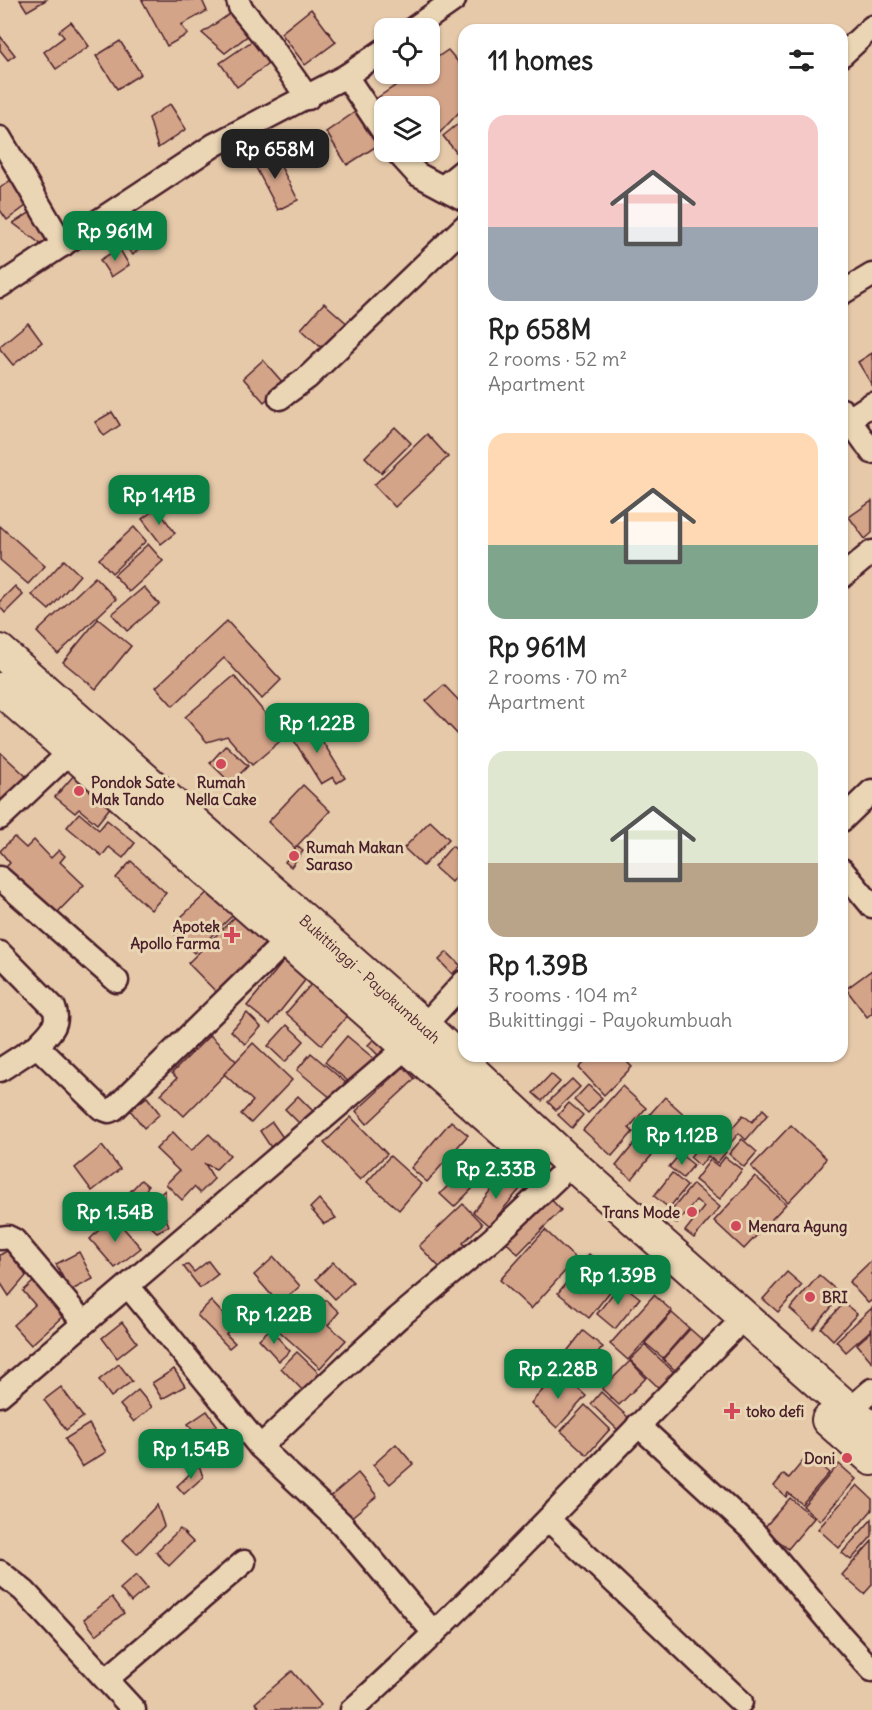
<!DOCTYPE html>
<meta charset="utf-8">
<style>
:root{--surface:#fff;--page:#f2f2f2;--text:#222;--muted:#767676;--accent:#0b8043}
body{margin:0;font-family:Delius,sans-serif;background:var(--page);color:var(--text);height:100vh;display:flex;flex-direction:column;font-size:22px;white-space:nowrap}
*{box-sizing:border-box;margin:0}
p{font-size:20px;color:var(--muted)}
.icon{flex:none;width:33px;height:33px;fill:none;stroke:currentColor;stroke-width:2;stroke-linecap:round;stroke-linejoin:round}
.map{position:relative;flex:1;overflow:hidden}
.details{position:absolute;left:458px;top:24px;width:390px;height:1038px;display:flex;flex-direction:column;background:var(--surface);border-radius:18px;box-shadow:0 2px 4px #0004}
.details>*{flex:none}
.buttons{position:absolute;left:374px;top:18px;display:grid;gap:12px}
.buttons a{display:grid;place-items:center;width:66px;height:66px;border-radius:12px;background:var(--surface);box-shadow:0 2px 4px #0004;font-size:30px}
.price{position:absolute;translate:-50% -51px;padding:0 14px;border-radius:12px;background:var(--accent);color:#fff;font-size:20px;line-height:39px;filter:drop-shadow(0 2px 3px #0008)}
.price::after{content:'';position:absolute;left:50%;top:36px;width:18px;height:14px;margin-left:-9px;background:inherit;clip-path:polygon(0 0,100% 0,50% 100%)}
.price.selected{background:#222;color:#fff}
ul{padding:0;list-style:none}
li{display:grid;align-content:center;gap:12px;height:318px;padding:0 30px}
li span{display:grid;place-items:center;height:186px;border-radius:18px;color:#555}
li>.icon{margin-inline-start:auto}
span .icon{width:108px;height:108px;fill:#fffc;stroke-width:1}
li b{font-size:26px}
h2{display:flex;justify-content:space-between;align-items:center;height:72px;padding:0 30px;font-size:26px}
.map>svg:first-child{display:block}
</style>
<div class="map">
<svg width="872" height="1710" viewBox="0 0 872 1710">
<rect width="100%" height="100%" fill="#e6c9a9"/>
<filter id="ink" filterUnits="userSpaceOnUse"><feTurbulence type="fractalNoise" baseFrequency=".0167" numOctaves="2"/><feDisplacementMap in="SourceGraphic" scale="12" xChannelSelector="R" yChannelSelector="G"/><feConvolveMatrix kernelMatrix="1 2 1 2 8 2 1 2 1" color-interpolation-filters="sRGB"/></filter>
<g filter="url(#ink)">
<g fill="#d4a489" stroke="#4a1f2b" stroke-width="1.5">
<path d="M20 0H46L27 11Z"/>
<path d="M142 0H202L207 11 181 25 188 34 167 46Z"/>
<path d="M311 9 336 42 305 65 281 33Z"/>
<path d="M234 11 250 34 225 53 202 33Z"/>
<path d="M71 22 89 46 56 69 44 52 64 37 59 31Z"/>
<path d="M0 36 15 55 8 60 0 50Z"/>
<path d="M120 41 141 74 117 89 96 56Z"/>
<path d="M252 41 268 64 237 87 220 63Z"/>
<path d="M448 50 464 69V107L433 140 429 137V106H384V119L374 100 413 74H429V63Z"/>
<path d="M170 104 186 129 158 148 149 118Z"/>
<path d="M358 110 380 144 347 165 326 132Z"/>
<path d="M464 119V155L460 157 443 136Z"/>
<path d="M272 149 298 200 278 210 252 160Z"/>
<path d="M12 179 30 203 7 220 0 210V188Z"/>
<path d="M36 209 51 233 42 245 13 223Z"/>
<path d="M136 234 144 244 133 255 120 241Z"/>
<path d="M119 248 129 265 111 277 100 260Z"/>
<path d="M324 303 350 326 326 352 301 329Z"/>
<path d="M28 323 42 342 13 365 0 349V346Z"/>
<path d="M872 353V385L858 362Z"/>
<path d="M263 360 284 384 264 402 243 378Z"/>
<path d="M112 412 120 425 104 436 95 422Z"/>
<path d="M395 427 411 443 381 473 365 457Z"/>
<path d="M427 434 448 457 395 507 374 485Z"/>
<path d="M872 501V533L865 539 849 517Z"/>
<path d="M157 508 175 533 161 544 142 519Z"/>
<path d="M0 526 45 566 28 584 0 560Z"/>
<path d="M134 527 146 541 112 573 99 559Z"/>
<path d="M148 544 163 561 129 592 114 575Z"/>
<path d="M64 560 80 575 49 610 32 595Z"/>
<path d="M95 577 116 599 58 654 37 632Z"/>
<path d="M15 586 23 595 5 613 0 607V601Z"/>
<path d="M144 587 159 604 127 631 112 614Z"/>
<path d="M98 619 131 646 96 689 63 662Z"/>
<path d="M227 621 281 680 262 699 224 658 173 706 156 687Z"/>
<path d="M234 676 285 737 252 765 227 736 207 742 185 717Z"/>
<path d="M444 685 464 706V741L426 701Z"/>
<path d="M310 721 345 778 337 783 333 777 321 784 293 739 292 732Z"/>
<path d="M226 745 248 766 231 783 210 763Z"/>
<path d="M0 752 27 777 0 807Z"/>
<path d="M75 774 112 805 97 824 79 809 75 813 55 797Z"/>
<path d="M303 785 330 811 295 848 268 822Z"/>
<path d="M79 813 99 830 107 820 135 843 123 858 109 847 102 856 67 827Z"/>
<path d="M430 821 449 839 423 866 404 848Z"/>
<path d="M14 837 26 848 34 840 51 858 59 850 65 856 60 862 84 885 51 919 2 871 10 863 0 851Z"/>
<path d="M297 846 303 851 291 867 285 862Z"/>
<path d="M452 846 464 856V867L451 882 434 867Z"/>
<path d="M131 861 166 893 151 910 116 878Z"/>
<path d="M211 889 234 914 194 953 175 934 186 924 180 918Z"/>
<path d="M237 915 269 948 220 996 188 963Z"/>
<path d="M447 952 461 966 452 974 439 960Z"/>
<path d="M284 961 306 979 270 1024 247 1006Z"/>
<path d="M872 970V1013L867 1017 846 989Z"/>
<path d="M313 982 349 1014 322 1045 286 1013Z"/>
<path d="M247 1013 261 1027 245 1044 231 1031Z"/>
<path d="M287 1025 304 1041 285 1062 268 1046Z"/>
<path d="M380 1033 396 1050 384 1061 368 1045Z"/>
<path d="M210 1035 237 1062 184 1116 161 1094 177 1078 172 1073Z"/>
<path d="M347 1036 378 1062 356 1088 325 1062Z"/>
<path d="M253 1043 292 1080 251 1123 241 1114 253 1101 224 1074Z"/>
<path d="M311 1053 351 1087 337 1103 297 1070Z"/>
<path d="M591 1056H621L632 1067 604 1095 579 1068Z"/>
<path d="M404 1067 415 1079 367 1124 356 1111Z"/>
<path d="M551 1074 560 1082 542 1101 533 1093Z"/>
<path d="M572 1079 580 1087 556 1110 548 1102Z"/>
<path d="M588 1085 602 1098 588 1113 574 1100Z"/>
<path d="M622 1086 646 1108 629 1128 633 1132 612 1156 583 1130Z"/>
<path d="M298 1096 318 1116 305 1129 285 1109Z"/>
<path d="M147 1097 160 1114 144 1128 130 1110Z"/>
<path d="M665 1097 690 1120 675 1137 650 1114Z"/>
<path d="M569 1103 583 1115 572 1128 558 1115Z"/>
<path d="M763 1109 768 1114 746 1140 739 1133 727 1147 721 1141 743 1115 752 1122Z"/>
<path d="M351 1117 387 1154 360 1180 324 1143Z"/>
<path d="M451 1121 468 1135 427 1182 411 1168Z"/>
<path d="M272 1122 287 1143 274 1152 260 1131Z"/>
<path d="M650 1124 666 1138 632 1179 616 1166Z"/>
<path d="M791 1125 826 1158 822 1166 788 1202 751 1167Z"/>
<path d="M173 1132 191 1151 209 1134 230 1155 216 1169 205 1164 214 1179 200 1193 194 1187 182 1200 166 1184 179 1171 156 1149Z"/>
<path d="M707 1136 726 1152 717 1163 708 1156 700 1166 690 1157Z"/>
<path d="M742 1139 757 1152 744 1167 729 1154Z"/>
<path d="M102 1146 120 1169 92 1191 75 1168Z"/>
<path d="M680 1154 694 1165 683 1178 669 1167Z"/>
<path d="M390 1156 421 1184 399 1210 367 1182Z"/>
<path d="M725 1157 742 1170 720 1199 695 1180 710 1160 718 1166Z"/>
<path d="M467 1166 481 1180 454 1207 440 1194Z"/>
<path d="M672 1173 687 1186 669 1208 654 1196Z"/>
<path d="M503 1175 520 1189 489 1226 473 1212Z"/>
<path d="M755 1176 786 1204 744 1249 714 1221Z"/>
<path d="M141 1180 148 1186 146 1190 152 1195 138 1211 124 1198Z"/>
<path d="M693 1184 720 1207 694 1238 685 1231 704 1207 696 1200 677 1224 667 1216Z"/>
<path d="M165 1190V1216L169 1226 157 1232 138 1215 154 1206 153 1201Z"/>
<path d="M545 1193 561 1210 518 1254 501 1237Z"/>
<path d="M319 1199 336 1218 324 1224 310 1208Z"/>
<path d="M463 1204 482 1224 463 1243 470 1250 445 1273 419 1246Z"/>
<path d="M113 1216 141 1248 115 1268 90 1239Z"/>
<path d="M545 1230 576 1259 531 1309 500 1280Z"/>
<path d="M10 1249 26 1276 9 1296 0 1282V1255Z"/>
<path d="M79 1252 93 1279 70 1291 56 1264Z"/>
<path d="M589 1254 620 1279 589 1318 558 1293Z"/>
<path d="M274 1257 300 1286 265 1318 258 1311 273 1297 254 1275Z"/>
<path d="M872 1260V1300L868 1303 849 1282Z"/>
<path d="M208 1261 218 1274 200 1288 183 1266 188 1265 194 1272Z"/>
<path d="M333 1262 353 1282 335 1299 316 1279Z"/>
<path d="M787 1272 802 1285 778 1312 763 1299Z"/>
<path d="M42 1274 72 1308 31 1345 13 1325 35 1305 23 1291Z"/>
<path d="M819 1275 842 1295 813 1329 790 1309Z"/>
<path d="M621 1283 640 1298 615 1329 597 1314Z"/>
<path d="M654 1295 672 1311 628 1360 610 1344Z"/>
<path d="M326 1300 339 1312 328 1325 346 1340 320 1368 278 1330 288 1318 300 1329Z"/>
<path d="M211 1301 234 1326 226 1334 235 1343 229 1348 197 1315Z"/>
<path d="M844 1303 857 1314 833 1340 821 1328Z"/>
<path d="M872 1308V1329L846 1352 836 1341Z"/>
<path d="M672 1313 689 1328 663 1358 645 1343Z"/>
<path d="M122 1322 137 1342 117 1358 102 1338Z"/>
<path d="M270 1329 290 1351 279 1361 259 1339Z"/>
<path d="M690 1329 707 1344 680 1375 663 1359Z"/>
<path d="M583 1331 603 1347 584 1370 565 1354Z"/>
<path d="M872 1331V1362L857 1344Z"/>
<path d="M645 1345 677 1375 662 1391 630 1360Z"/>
<path d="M297 1352 323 1377 306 1394 281 1368Z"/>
<path d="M630 1361 646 1378 619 1405 602 1389Z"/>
<path d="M119 1364 132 1381 111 1397 99 1380Z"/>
<path d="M174 1369 185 1386 162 1399 152 1383Z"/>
<path d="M559 1372 586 1396 557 1428 531 1403Z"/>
<path d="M61 1387 83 1417 66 1430 44 1400Z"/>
<path d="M138 1390 152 1407 134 1422 120 1405Z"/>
<path d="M601 1392 631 1420 620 1432 591 1404Z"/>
<path d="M585 1405 610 1429 587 1455 561 1431Z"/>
<path d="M207 1411 217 1425 198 1438 188 1424Z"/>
<path d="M89 1424 106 1452 82 1467 65 1439Z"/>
<path d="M396 1444 413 1464 390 1484 373 1465Z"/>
<path d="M808 1455 829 1473 802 1504 788 1493 786 1497 774 1486 784 1474 789 1478Z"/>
<path d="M839 1464 856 1479 820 1521 803 1506Z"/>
<path d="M199 1465 203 1477 184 1494 177 1486Z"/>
<path d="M358 1473 377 1496 349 1519 330 1497Z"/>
<path d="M857 1485 872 1499V1510L839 1548 818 1529Z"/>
<path d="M790 1498 814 1518 788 1549 764 1528Z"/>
<path d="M157 1505 164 1526 137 1554 123 1540Z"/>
<path d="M872 1519V1536L851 1560 842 1553Z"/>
<path d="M180 1529 193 1542 169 1566 156 1552Z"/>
<path d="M872 1541V1585L864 1594 842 1575Z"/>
<path d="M136 1575 147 1588 131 1602 120 1589Z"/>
<path d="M112 1597 124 1613 96 1635 84 1619Z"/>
<path d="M292 1671 321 1705 315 1710H261L255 1703Z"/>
</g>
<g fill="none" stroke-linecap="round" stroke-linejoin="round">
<defs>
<g id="minor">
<path d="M238 0 240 7 266 39 308 98"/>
<path d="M414 28 454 0"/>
<path d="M842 55 872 27"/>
<path d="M346 76 384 133"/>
<path d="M0 138 63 245"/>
<path d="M397 152 417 174 464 199"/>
<path d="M443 187 464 170"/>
<path d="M0 286 214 145 346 76 384 50"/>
<path d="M842 293 872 275"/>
<path d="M280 398 307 378 464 227"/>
<path d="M842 410 872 452"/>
<path d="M849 419 872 404"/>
<path d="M842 577 872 552"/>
<path d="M0 818 70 752"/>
<path d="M842 820 872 791"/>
<path d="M842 870 872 906"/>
<path d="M0 878 117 981"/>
<path d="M0 953 54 1008C61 1025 48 1034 37 1046"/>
<path d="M424 1026 464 982"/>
<path d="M0 1070 37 1046 101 1108 109 1111 114 1109 286 941"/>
<path d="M0 1238 8 1237 14 1240 84 1323"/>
<path d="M128 1286 260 1447 342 1524 434 1633"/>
<path d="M0 1395 408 1046"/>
<path d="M849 1410 872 1390"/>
<path d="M638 1425 753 1531 836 1630 872 1670"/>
<path d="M260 1447 350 1362 398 1318 491 1240 557 1178"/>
<path d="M549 1520 741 1702"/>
<path d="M0 1572 24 1591 134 1710"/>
<path d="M107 1679 244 1562"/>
<path d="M352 1710C485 1590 605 1458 731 1331"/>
</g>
<g id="highway">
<path d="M0 651 424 1026 565 1158 872 1430"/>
<path d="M0 689 531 1155"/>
<path d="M828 1420 872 1459"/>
</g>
</defs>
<use href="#minor" stroke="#4a1f2b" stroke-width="27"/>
<use href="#highway" stroke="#4a1f2b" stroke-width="36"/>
<use href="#minor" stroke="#ead6b4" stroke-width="22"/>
<use href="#highway" stroke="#ead6b4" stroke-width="32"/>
</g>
</g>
<g fill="#d1495b" stroke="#ead6b4" stroke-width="2">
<circle cx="221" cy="764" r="6"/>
<circle cx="79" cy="791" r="6"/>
<circle cx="294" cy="856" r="6"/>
<path d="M229 926h6v6h6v6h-6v6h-6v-6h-6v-6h6z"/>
<circle cx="692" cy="1212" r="6"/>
<circle cx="736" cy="1226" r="6"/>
<circle cx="810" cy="1297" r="6"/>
<path d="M729 1402h6v6h6v6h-6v6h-6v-6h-6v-6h6z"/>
<circle cx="847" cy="1458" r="6"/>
</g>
<g text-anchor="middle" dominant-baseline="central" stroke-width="6" stroke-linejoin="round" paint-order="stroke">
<g font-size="15" font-weight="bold" fill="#4a1f2b" stroke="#ead6b4" text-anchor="start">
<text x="91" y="782">Pondok Sate<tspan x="91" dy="17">Mak Tando</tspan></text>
<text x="221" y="782" text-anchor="middle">Rumah<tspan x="221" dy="17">Nella Cake</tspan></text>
<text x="306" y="847">Rumah Makan<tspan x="306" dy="17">Saraso</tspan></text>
<text x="220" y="926" text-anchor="end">Apotek<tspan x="220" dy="17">Apollo Farma</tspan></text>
<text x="680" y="1212" text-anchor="end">Trans Mode</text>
<text x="748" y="1226">Menara Agung</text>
<text x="822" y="1297">BRI</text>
<text x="746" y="1411">toko defi</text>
<text x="835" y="1458" text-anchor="end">Doni</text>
</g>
<g font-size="15" fill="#4a1f2b" stroke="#ead6b4">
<text transform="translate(370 979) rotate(42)">Bukittinggi - Payokumbuah</text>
</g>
</g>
</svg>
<div class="buttons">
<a><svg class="icon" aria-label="locate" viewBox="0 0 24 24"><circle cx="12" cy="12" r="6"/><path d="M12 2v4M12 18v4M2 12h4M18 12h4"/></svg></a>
<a><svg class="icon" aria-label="layers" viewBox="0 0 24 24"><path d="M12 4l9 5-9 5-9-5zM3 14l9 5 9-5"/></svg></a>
</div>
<b class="price selected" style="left:275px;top:180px">Rp 658M</b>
<b class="price" style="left:115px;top:262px">Rp 961M</b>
<b class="price" style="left:159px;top:526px">Rp 1.41B</b>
<b class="price" style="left:317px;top:754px">Rp 1.22B</b>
<b class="price" style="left:682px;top:1166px">Rp 1.12B</b>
<b class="price" style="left:496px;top:1200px">Rp 2.33B</b>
<b class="price" style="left:115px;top:1243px">Rp 1.54B</b>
<b class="price" style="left:618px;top:1306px">Rp 1.39B</b>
<b class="price" style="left:274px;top:1345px">Rp 1.22B</b>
<b class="price" style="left:558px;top:1400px">Rp 2.28B</b>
<b class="price" style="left:191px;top:1480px">Rp 1.54B</b>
<section class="details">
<h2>11 homes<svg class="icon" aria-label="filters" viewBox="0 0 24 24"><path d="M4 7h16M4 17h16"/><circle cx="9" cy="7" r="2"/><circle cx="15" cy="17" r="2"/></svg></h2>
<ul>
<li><span style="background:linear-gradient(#f6c9c9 60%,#9aa5b1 0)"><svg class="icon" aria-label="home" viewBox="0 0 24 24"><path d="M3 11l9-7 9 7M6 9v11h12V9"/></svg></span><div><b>Rp 658M</b><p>2 rooms · 52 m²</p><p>Apartment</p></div></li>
<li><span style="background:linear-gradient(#ffd9b3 60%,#7fa58c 0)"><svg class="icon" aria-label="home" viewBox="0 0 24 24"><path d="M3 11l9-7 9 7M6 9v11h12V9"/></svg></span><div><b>Rp 961M</b><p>2 rooms · 70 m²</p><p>Apartment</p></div></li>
<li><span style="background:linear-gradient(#dfe7d0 60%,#b9a48a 0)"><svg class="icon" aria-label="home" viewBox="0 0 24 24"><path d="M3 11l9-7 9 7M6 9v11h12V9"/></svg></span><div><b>Rp 1.39B</b><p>3 rooms · 104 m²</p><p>Bukittinggi - Payokumbuah</p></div></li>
</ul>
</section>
</div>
